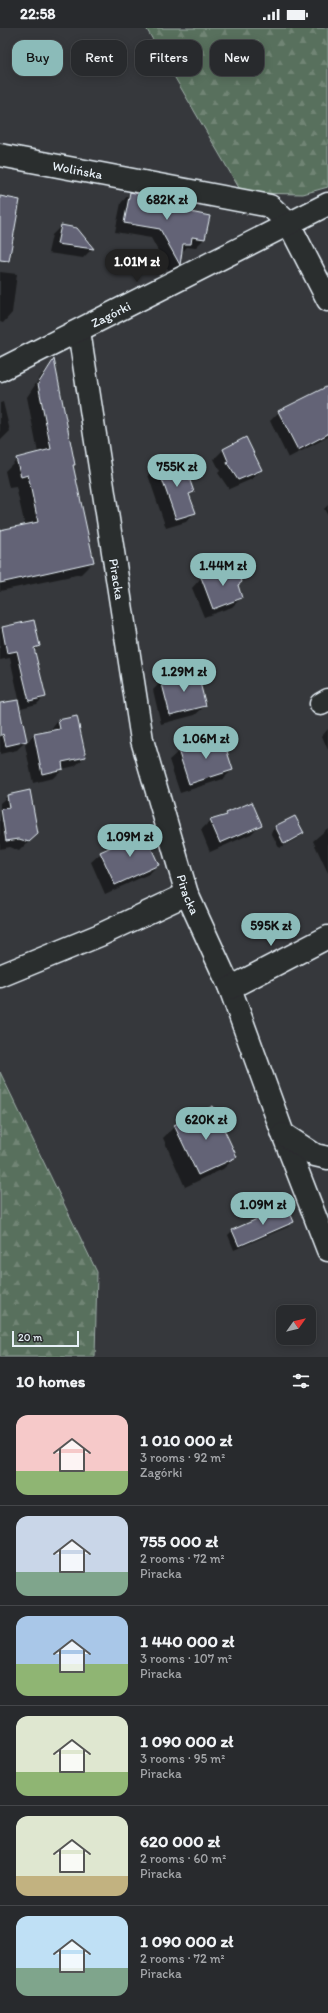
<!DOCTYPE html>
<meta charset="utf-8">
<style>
:root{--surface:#282a2d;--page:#343639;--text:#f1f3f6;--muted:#a5a7aa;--line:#444649;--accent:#8bbbb9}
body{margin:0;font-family:Itim,sans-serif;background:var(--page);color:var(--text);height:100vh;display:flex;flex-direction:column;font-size:15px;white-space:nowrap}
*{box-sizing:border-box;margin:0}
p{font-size:13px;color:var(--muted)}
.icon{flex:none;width:22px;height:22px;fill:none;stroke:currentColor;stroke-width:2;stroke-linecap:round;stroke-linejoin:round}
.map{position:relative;height:1329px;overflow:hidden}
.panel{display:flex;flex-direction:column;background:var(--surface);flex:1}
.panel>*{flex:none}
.guide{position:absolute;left:12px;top:12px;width:304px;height:36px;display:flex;gap:8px}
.needle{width:26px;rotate:56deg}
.controls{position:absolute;left:276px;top:1277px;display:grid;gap:8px}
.controls a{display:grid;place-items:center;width:40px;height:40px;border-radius:8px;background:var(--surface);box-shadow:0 2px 10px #0003,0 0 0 1px var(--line);font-size:20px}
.scale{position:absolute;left:12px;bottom:10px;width:67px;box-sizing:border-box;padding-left:4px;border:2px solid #e8f1f8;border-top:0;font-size:11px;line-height:14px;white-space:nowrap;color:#e8f1f8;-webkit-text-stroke:3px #2a2d2e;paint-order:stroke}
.price{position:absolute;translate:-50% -34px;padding:0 9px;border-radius:14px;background:var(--accent);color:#111;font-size:13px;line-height:26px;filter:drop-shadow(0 1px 2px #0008)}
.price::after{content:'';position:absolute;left:50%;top:24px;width:12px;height:9px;margin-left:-6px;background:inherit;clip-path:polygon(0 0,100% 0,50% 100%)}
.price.current{background:#222;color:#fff}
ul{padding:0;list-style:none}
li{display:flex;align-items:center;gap:12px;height:100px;padding:0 16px}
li+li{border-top:1px solid var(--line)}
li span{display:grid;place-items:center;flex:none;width:112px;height:80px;border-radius:12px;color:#555}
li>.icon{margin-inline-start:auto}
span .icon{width:48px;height:48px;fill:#fffc;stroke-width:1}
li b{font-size:17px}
h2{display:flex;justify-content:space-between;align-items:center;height:48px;padding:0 16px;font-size:17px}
.chip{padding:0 14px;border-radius:12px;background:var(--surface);box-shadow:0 2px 10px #0003,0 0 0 1px var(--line);font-size:14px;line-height:36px}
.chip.current{background:var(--accent);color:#111}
.status{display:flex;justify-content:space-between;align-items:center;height:28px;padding:0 20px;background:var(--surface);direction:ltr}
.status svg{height:11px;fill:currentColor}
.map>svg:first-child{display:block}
</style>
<div class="status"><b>22:58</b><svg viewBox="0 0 49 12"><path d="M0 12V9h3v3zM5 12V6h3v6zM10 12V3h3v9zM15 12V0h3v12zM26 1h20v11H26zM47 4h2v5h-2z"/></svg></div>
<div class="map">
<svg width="328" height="1329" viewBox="0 0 328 1329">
<defs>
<pattern id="forest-firs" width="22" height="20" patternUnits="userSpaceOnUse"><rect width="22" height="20" fill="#59705d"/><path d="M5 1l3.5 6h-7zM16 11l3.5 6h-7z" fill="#718575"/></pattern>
</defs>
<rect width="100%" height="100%" fill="#36383c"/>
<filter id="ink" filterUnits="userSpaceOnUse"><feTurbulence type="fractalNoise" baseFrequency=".025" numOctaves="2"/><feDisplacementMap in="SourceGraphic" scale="8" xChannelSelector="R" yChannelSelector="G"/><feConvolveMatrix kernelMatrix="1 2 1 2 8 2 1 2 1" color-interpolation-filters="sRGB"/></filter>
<g filter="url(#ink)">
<g fill="url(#forest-firs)" stroke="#a0b0aa">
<path d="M146 0H328V159L303 166 242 165Z"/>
<path d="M0 1044 97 1244 95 1329H0Z"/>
</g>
<g fill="#0007">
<path d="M130 165 159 179 204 211 195 220 187 219 181 225 179 237 170 245 151 210 115 204 121 175Z"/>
<path d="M61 198 76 201 92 221 83 230 48 225 52 207Z"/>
<path d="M0 244 17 246 12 285 3 295 0 294Z"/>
<path d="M54 333 74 437 72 439 93 534 81 546 0 563V503L25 498 16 459 9 460 5 443 17 431 38 425 27 369 43 345Z"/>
<path d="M328 360V409L288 430 270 393 279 384Z"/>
<path d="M3 374 10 403 0 413V375Z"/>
<path d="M245 411 261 442 252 451 229 461 218 445 220 443 214 431 223 422Z"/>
<path d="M157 438 182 446 193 463 189 467 195 484 186 494 166 500 148 447Z"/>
<path d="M328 477V488L324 481Z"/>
<path d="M235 539 241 554 237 558 241 570 232 579 204 589 192 560 201 550Z"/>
<path d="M2 599 39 618 34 623 45 668 37 676 21 680 10 630 0 632V602Z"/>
<path d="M162 653 205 678 195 687 161 696 153 662Z"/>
<path d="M0 676 26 713 17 722 0 726Z"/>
<path d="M58 693 85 729 75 738 62 741 53 750 33 755 25 717 34 707 49 704Z"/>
<path d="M328 701V722L322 708Z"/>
<path d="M179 723 232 742 223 751 180 765 169 732Z"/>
<path d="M8 768 37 805 19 823 9 819 0 821V775Z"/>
<path d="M227 786 260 797 251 806 210 824 201 802 210 793 224 789Z"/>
<path d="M276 799 303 805 298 810 279 820 271 804Z"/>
<path d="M328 800V845L313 813Z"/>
<path d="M101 825 158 837 149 846 105 866 91 834Z"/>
<path d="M175 1098 236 1129 223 1141 185 1159 163 1110Z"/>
<path d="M293 1194 288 1199 234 1222 228 1207 233 1202Z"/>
</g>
<g fill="#646476" stroke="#e8f1f8">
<path d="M130 164 162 170 161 178 210 188 205 211 192 209 191 216H183L180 237 160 201 124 195Z"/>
<path d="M0 168 20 172 9 233 0 232Z"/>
<path d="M61 197 77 200 94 221 57 216Z"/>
<path d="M54 331 75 437H73L94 534 0 555V502L38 494 28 447 21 449 16 430 51 421 38 356Z"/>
<path d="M328 358V406L298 422 278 383Z"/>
<path d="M246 409 262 442 238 452 227 435 228 433 223 421Z"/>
<path d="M177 430 182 445 187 444 194 464 189 466 196 485 176 491 157 437Z"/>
<path d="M236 537 242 554 238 557 242 570 213 581 201 549Z"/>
<path d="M34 592 40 618 34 620 46 669 29 673 17 623 7 625 2 599Z"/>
<path d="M197 643 206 678 170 687 161 652Z"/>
<path d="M18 672 27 713 6 718 3 706 0 708V675Z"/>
<path d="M77 688 86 729 62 734 63 741 42 746 34 706 60 701 58 692Z"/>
<path d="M222 708 233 742 189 756 178 722Z"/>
<path d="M30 762 38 806 29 814 19 811 6 813 1 781 9 780 7 767Z"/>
<path d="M252 774 262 797 220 815 210 792 227 787 226 785Z"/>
<path d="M295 788 304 805 284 816 275 798Z"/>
<path d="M144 804 159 837 115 857 100 824Z"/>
<path d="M213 1078 237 1129 198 1147 174 1097Z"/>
<path d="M287 1178 294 1194 239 1218 232 1202Z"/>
</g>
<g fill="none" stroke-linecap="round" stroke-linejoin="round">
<defs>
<g id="minor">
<path id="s1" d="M0 127 270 178 289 196 328 272"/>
<path id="s2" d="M79 303 142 712 187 866 230 960 283 1106 328 1222"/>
<path id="s3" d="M0 342 328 176"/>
<path d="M321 676 328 672"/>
<path d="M0 948 100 907 187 866"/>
<path d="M230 960 328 909"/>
<path d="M283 1106 315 1127 328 1130"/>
</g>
</defs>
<use href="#minor" stroke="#e8f1f8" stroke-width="25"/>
<use href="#minor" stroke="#2a2d2e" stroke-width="22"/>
</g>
</g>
<g text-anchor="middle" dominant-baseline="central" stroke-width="3.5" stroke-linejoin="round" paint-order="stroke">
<g font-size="13" fill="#e8f1f8" stroke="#2a2d2e">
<text stroke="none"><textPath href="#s1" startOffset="79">Wolińska</textPath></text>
<text stroke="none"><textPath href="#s3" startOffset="124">Zagórki</textPath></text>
<text stroke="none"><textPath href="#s2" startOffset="251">Piracka</textPath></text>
<text stroke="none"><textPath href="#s2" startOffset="575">Piracka</textPath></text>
</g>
</g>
</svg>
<div class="controls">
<a><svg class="needle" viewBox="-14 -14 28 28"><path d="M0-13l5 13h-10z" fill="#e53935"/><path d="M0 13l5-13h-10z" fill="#a5a7aa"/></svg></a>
</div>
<div class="scale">20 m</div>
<b class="price" style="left:167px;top:193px">682K zł</b>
<b class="price current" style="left:137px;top:255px">1.01M zł</b>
<b class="price" style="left:177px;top:460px">755K zł</b>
<b class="price" style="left:223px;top:559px">1.44M zł</b>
<b class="price" style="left:184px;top:665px">1.29M zł</b>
<b class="price" style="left:206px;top:732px">1.06M zł</b>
<b class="price" style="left:130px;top:830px">1.09M zł</b>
<b class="price" style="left:271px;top:919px">595K zł</b>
<b class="price" style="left:206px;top:1113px">620K zł</b>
<b class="price" style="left:263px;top:1198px">1.09M zł</b>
<div class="guide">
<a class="chip current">Buy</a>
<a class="chip">Rent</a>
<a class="chip">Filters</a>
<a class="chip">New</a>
</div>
</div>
<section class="panel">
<h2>10 homes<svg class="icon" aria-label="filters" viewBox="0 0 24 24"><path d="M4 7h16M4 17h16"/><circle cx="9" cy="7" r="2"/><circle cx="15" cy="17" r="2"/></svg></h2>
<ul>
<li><span style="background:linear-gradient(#f6c9c9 70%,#8fb573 0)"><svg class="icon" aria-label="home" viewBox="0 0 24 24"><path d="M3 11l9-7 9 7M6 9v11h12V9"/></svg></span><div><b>1 010 000 zł</b><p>3 rooms · 92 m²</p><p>Zagórki</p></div></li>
<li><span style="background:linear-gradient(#c9d6e8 70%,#7fa58c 0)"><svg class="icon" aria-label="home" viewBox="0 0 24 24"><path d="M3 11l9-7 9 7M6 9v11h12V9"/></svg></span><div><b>755 000 zł</b><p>2 rooms · 72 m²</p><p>Piracka</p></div></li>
<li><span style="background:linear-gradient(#a9c7e8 60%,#8fb573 0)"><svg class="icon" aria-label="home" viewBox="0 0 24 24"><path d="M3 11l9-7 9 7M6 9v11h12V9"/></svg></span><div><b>1 440 000 zł</b><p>3 rooms · 107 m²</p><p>Piracka</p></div></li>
<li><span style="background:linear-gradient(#dfe7d0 70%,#8fb573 0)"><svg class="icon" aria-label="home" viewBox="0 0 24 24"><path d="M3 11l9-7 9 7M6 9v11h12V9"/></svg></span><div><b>1 090 000 zł</b><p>3 rooms · 95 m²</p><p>Piracka</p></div></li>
<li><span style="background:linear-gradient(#dfe7d0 75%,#c2b280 0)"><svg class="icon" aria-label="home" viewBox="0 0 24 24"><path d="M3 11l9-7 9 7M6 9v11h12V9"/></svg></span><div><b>620 000 zł</b><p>2 rooms · 60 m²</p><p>Piracka</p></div></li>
<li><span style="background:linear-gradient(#bfe0f5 65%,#7fa58c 0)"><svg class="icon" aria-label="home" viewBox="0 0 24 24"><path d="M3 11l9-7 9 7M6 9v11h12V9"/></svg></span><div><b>1 090 000 zł</b><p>2 rooms · 72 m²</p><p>Piracka</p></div></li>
</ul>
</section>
